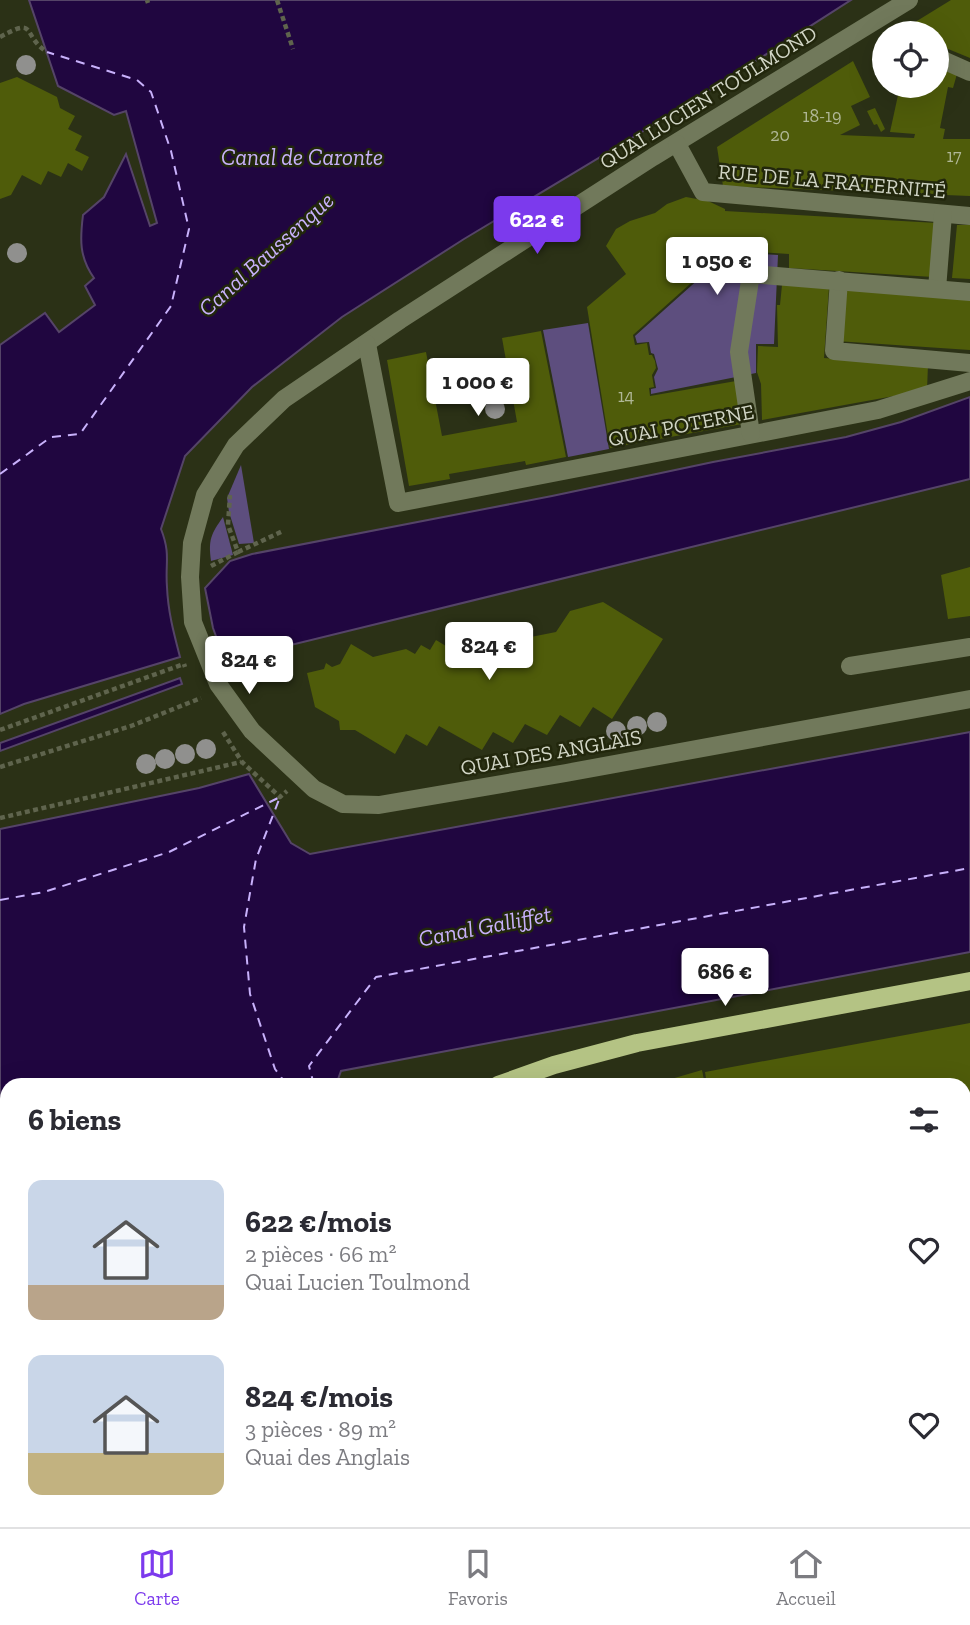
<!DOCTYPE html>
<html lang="fr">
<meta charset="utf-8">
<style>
:root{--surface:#fff;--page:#f2f2f3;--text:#2b2b33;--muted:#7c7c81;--line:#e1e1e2;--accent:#7c3aed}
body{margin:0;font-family:"Zilla Slab",serif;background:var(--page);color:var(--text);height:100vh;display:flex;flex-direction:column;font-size:26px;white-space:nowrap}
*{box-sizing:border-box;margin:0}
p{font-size:23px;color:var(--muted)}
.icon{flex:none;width:38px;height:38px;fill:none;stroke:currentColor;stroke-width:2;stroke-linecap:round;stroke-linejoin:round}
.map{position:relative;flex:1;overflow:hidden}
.sheet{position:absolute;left:0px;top:1078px;width:971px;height:450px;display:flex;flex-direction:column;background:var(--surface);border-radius:21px 21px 0 0;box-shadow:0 7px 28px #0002}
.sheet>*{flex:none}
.buttons{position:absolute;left:872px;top:21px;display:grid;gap:14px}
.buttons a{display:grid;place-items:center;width:77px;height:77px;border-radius:50%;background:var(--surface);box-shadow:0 7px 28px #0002;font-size:35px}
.price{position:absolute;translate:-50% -60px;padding:0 16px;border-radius:7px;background:#fff;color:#222;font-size:23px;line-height:46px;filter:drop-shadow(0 2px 4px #0008)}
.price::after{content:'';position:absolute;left:50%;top:42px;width:21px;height:16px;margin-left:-10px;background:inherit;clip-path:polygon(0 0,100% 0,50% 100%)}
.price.active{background:var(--accent);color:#fff}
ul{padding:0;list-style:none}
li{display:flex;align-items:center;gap:21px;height:175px;padding:0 28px}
li span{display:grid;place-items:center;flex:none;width:196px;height:140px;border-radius:14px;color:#555}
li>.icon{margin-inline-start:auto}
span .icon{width:84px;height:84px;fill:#fffc;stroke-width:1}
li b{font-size:30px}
h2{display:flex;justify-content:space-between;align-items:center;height:84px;padding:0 28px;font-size:30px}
.dock{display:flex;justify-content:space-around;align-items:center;height:98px;border-top:2px solid var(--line);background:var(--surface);font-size:19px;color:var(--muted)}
.dock a{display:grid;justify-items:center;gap:4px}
.dock .active{color:var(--accent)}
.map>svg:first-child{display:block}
</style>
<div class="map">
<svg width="970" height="1527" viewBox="0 0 970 1527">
<rect width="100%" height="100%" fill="#2b3116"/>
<g fill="#5d4e7e">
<path d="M729 252 778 255 774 344H756V373L651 394V389L656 388 654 377 658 369 654 354 651 353 649 342 637 343 635 336Z"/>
<path d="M588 323 609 449 568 457 543 330Z"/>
<path d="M241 465 254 543 239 544 229 512 227 498Z"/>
<path d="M223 517 233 555 211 561C208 540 211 534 223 517Z"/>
</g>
<g fill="#200640" stroke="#554468" stroke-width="2">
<path d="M29 0H851L690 103 464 239 342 317 252 387 185 456 161 529C171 555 165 562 167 587 168 612 174 634 180 657L24 704 0 714V345L45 313 59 332 95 305 85 286 94 278C79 257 80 239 83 215L104 197 126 154 150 226 157 223 126 111 114 115 58 86Z"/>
<path d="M970 397V479L225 661 213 628 205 588 230 561 252 554 552 496 713 462 846 437 901 422Z"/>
<path d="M180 678 182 684 0 751V743Z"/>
<path d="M970 732V952L341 1071 336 1085H7V1222L0 1224V829L199 788 249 774 291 843 310 854Z"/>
</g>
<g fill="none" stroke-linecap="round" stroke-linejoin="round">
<g stroke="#c8b1fb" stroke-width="2" stroke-dasharray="9 7" stroke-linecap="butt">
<path d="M0 474 51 437 80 434 171 306 189 229 171 151 151 92 137 80 47 52"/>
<path d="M0 900 44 892 169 852 280 797 256 859 244 927 250 994 275 1069 287 1085"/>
<path d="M314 1085 309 1066 376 977 970 868"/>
</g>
</g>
<g fill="#4f5c0a">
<path d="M951 0H970V58L936 44V33L899 32Z"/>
<path d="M853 61 870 97 851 106 860 125 840 135 914 138 915 134 890 132 900 86H936V66L957 74 953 88 948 87 940 128 945 129 943 139H970V196L723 186 717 147Z"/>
<path d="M17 77 57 97 60 108 75 116 68 129 82 136 75 150 89 157 82 171 68 163 61 177 48 171 41 185 22 175 11 195 0 199V83Z"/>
<path d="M875 108 885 129 881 132 877 124 874 125 867 111Z"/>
<path d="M686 197 708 201 725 209V211L937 223 933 277 789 268V254L728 250 633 335 635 345 647 343 649 355H652L655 361 656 368 652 375 654 387 649 388 650 396 736 381 742 424 610 448 587 307 626 274 606 246 616 229 630 221 655 213 667 204Z"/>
<path d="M957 225H970V279L952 278Z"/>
<path d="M782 285 829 287 824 358 928 365 927 390 762 420 761 384 757 372 758 346 778 347 777 305H780Z"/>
<path d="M840 287 970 298V350L836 341Z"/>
<path d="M541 331 566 457 526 465 525 461 449 474 450 479 409 486 387 360 426 352 442 436 517 422 502 338Z"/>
<path d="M970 567V616L948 619 941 575Z"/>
<path d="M603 602 663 639 612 719 593 707 580 727 560 715 547 735 525 724 513 743 493 732 482 750 439 726 427 746 406 734 395 754 355 730H340L339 721 315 707 307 673 324 669 326 663 332 667 340 664 351 644 373 657 406 649 415 654 421 645 430 650 436 640 446 646 452 636 462 642 469 632 491 645 556 632 570 611Z"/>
<path d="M970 1023V1182L964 1185V1085H707L705 1072Z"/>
<path d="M702 1070 705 1085H654V1084Z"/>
<path d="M970 1330V1352L964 1354V1333Z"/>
<path d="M964 1361 970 1374V1459L964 1460Z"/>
<path d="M404 1521H439L441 1527H405Z"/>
<path d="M633 1521H678L679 1527H608Z"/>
<path d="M739 1521H774L775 1522 754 1527H740Z"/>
<path d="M845 1521H932L920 1527H849Z"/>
</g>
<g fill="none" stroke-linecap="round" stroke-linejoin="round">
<g stroke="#5f644d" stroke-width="4.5" stroke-dasharray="5 3.5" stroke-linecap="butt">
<path d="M147 0 148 3"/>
<path d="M277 0 293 49"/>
<path d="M0 37C38 16 21 35 47 52"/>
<path d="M238 552 283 531"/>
<path d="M211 566 238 552 228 525 230 495"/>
<path d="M0 730 184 664 185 667"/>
<path d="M223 732 242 762 280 797 287 791"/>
<path d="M0 767 131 726 201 698"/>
<path d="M0 818 241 762"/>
<path d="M0 1237 7 1235"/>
</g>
<g stroke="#71795b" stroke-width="18">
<path d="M909 0 653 157 400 320 284 399 236 445 205 495 192 543 190 577 193 622 218 684 252 731 314 789 343 804 379 805 566 773 970 699"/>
<path d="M936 57 970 72"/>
<path d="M677 144 703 192 970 216"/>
<path d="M839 280 834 351 970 363"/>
<path d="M937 289 943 214"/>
<path d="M367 344 398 503 878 410 970 381"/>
<path d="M751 434 739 352 751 274 970 292"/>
<path d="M850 666 970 647"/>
<path d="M964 1209 970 1207"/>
<path d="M964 1486H970"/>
<path d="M479 1521 480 1527"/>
<path d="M180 1527 192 1521"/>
<path d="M503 1527 533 1521"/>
</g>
<g stroke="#b4c384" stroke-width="18">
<path d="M498 1085 554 1065 637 1043 970 981"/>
<path d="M0 1309 7 1306"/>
<path d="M0 1339 7 1335"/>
</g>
</g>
<g fill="#90908e">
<circle cx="26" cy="65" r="10"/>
<circle cx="17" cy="253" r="10"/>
<circle cx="488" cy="380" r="10"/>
<circle cx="453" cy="389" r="10"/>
<circle cx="495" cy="409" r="10"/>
<circle cx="657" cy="722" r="10"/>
<circle cx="637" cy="726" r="10"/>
<circle cx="616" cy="731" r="10"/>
<circle cx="206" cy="749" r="10"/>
<circle cx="185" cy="754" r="10"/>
<circle cx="165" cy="759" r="10"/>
<circle cx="146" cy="764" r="10"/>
</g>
<g text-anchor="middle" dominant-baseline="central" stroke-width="5" stroke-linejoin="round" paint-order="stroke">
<g font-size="18" fill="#b0b796">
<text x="822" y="116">18-19</text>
<text x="780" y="135">20</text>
<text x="954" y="156">17</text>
<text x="626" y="396">14</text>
</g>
<g font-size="21" fill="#d1d5c5" stroke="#22270c">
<text transform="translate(708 97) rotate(-32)">QUAI LUCIEN TOULMOND</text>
<text transform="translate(832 181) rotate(5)">RUE DE LA FRATERNITÉ</text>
<text transform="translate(681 425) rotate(-11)">QUAI POTERNE</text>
<text transform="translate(551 752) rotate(-10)">QUAI DES ANGLAIS</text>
</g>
<g font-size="23" font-style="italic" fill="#c8b1fb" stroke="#22270c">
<text x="302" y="157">Canal de Caronte</text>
<text transform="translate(266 254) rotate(-42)">Canal Baussenque</text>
<text transform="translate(485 926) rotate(-11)">Canal Galliffet</text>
</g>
</g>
</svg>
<div class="buttons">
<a><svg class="icon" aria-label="locate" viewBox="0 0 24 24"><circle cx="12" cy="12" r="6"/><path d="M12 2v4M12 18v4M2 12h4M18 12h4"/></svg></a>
</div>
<b class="price active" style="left:537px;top:256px">622 €</b>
<b class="price" style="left:717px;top:297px">1 050 €</b>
<b class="price" style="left:478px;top:418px">1 000 €</b>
<b class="price" style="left:489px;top:682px">824 €</b>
<b class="price" style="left:249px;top:696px">824 €</b>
<b class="price" style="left:725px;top:1008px">686 €</b>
<section class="sheet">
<h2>6 biens<svg class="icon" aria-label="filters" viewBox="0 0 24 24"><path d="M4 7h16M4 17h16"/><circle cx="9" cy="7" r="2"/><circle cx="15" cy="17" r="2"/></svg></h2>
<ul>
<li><span style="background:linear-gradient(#c9d6e8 75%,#b9a48a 0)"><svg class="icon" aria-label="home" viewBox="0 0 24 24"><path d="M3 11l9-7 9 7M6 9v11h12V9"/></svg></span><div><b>622 €/mois</b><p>2 pièces · 66 m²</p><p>Quai Lucien Toulmond</p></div><svg class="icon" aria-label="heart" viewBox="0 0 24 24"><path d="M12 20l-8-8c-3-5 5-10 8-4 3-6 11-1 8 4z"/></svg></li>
<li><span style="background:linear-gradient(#c9d6e8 70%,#c2b280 0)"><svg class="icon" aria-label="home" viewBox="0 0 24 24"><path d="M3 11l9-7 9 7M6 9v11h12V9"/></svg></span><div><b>824 €/mois</b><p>3 pièces · 89 m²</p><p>Quai des Anglais</p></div><svg class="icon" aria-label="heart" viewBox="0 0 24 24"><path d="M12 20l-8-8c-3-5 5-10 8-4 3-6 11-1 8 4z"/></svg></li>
</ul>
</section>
</div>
<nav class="dock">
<a class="active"><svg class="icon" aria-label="map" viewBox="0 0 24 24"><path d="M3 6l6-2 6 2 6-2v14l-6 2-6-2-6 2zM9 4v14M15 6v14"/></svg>Carte</a>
<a><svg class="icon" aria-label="saved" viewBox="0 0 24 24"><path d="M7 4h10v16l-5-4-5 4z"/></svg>Favoris</a>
<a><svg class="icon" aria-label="home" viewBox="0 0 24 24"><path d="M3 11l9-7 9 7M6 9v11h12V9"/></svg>Accueil</a>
</nav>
